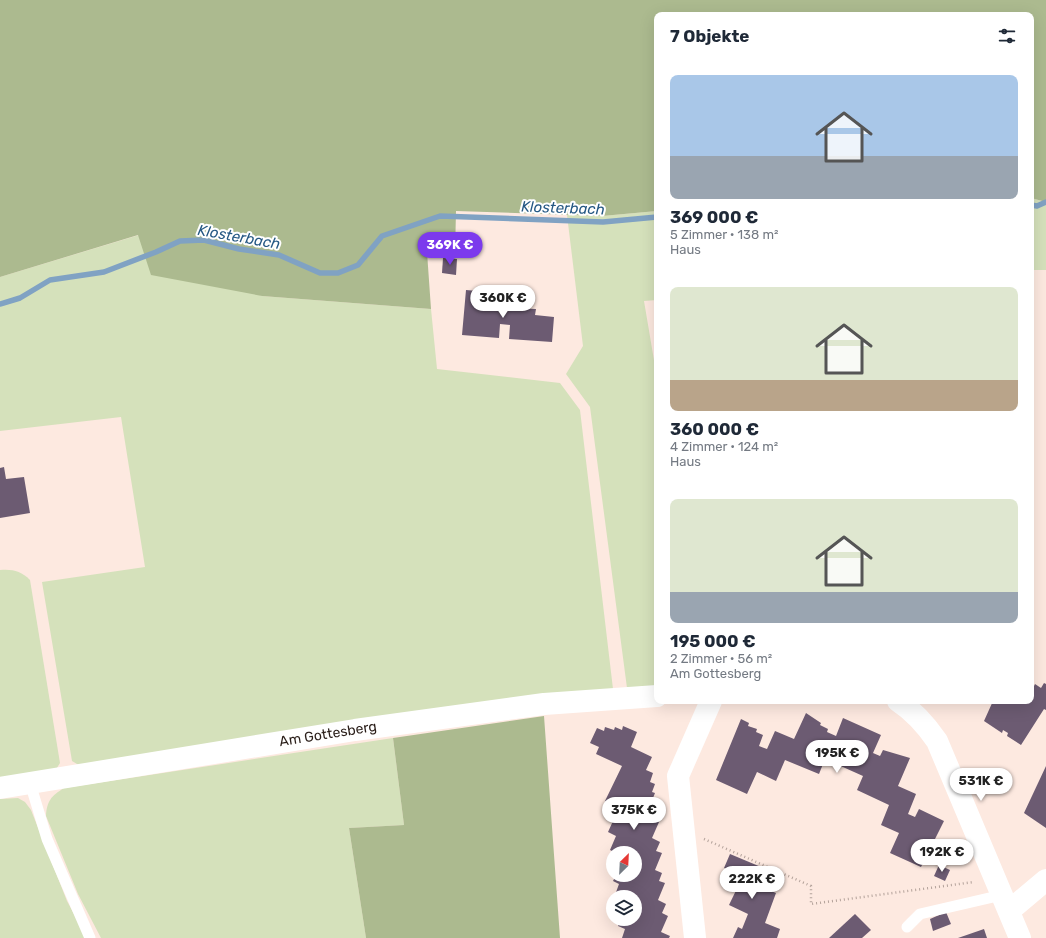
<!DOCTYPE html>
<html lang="de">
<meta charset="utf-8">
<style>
:root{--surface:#fff;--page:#f6f6f7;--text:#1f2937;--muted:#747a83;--accent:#7c3aed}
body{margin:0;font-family:Rubik,sans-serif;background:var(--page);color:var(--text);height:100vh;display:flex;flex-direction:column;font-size:15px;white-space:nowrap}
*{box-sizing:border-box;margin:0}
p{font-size:13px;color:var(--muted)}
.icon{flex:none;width:22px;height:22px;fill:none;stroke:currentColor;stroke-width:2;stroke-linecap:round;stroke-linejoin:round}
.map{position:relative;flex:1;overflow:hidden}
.details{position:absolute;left:654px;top:12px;width:380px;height:692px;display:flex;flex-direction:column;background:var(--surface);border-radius:8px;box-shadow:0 4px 16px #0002}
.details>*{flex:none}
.needle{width:26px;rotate:24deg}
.buttons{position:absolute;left:606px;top:846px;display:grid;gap:8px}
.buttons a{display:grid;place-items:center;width:36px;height:36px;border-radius:50%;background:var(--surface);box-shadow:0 4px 16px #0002;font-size:20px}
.price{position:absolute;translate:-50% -34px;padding:0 9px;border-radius:14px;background:#fff;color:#222;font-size:13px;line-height:26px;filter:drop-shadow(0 1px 2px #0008)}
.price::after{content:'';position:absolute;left:50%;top:24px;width:12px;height:9px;margin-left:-6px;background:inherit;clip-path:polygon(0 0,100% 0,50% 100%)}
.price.on{background:var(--accent);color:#fff}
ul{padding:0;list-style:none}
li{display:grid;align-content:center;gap:8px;height:212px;padding:0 16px}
li span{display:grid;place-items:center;height:124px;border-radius:8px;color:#555}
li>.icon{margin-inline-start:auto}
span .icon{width:72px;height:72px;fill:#fffc;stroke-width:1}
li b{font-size:17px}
h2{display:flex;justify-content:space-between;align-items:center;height:48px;padding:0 16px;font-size:17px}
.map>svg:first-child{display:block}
</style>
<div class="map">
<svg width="1046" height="938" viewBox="0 0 1046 938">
<rect width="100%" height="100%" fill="#fde9e0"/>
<g fill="#d5e1bb">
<path d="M1031 198 1046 202V270H1031Z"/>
<path d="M657 211V300L644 301 657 378V686L627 688 590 407 566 374 583 346 567 215 602 216Z"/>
<path d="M139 235 262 296 431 309 437 369 560 383 580 410 613 689 82 767 72 761 42 582 145 567 121 417 0 431V277Z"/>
<path d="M0 570C13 569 21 571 30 580L60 763 55 771 0 778Z"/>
<path d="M393 738 404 825 349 828 366 938H101L78 894 46 816C47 801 51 796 64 788Z"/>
<path d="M18 798 25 802 31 810 67 901 87 938H0V799Z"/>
</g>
<g fill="#acba8f">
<path d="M0 0H1046V202L1031 198V15H657V211L602 216 456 211 455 253 427 252 431 309 262 296 151 275 138 235 0 277Z"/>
<path d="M544 716 560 938H366L349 828 404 825 393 738Z"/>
</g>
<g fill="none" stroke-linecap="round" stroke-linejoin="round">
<g stroke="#80a2c3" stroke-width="5.5">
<path d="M1031 205 1037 206 1046 202"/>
<path d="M0 304 20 298 50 280 104 272 156 252 180 241 204 240 239 249 279 255 320 273H338L358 265 382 236 440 216 603 222 657 217"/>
</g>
</g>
<g fill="#6c5b72">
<path d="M443 258 457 259 456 275 442 273Z"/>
<path d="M466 290 502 293 501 310 511 311V308L536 309 535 315 554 317 552 342 509 339 510 325 500 324 499 338 462 335Z"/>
<path d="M4 467 6 479 24 477 30 513 0 518V468Z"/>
<path d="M1044 683 1046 684V710L1044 709 1021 745 1007 736 1008 733 1003 730 1002 733 984 721 993 701H1031V692L1035 684 1041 688Z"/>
<path d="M806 713 821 723 820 725 828 729 827 732 836 736 843 718 881 735 873 753 880 756 883 750 910 758 898 786 916 794 908 814 915 817 919 809 944 821 921 867 890 853 899 833 881 825 889 805 857 790 863 776 825 759 819 774 785 760 776 781 757 772 747 794 716 780 741 719 749 723 748 726 757 729 756 732 763 735 759 746 767 749 775 731 794 739Z"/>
<path d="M623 726 637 732 631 747 652 757 646 770 653 773 650 782 655 784 652 792 655 793 649 808 658 812 654 820 659 822 652 838 660 842 656 851 662 853 655 870 662 873 659 881 665 883 658 900 666 904 662 913 668 916 661 932 670 936 669 938H622L625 929 618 926 621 919H635V897H620L615 895 619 884 613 881 616 875H635V853H616L610 850 616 836 608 832 613 821 607 818 613 804 605 801 622 766 596 754 599 747 590 743 597 728 604 731 605 727 614 730 615 727 622 730Z"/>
<path d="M1046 766V828L1024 813Z"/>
<path d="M730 854 768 870 761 887 776 893 765 923 780 929 777 938H733L738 927 742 929 748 914 729 905 743 876 724 868Z"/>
<path d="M939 865 950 870 945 881 934 876Z"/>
<path d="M946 912 951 924 933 931 930 919Z"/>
<path d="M855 914 871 930 862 938H829Z"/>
<path d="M984 929 987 938H958Z"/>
</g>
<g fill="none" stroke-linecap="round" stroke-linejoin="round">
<path stroke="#b3a29a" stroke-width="2.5" stroke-dasharray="1 3" stroke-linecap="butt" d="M704 839 811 886V904L974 882"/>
<g stroke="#fff" stroke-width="11">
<path d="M30 783 47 839 90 938"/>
<path d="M907 927 920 914 1002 895"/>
</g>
<g stroke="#fff" stroke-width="22">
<path d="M898 701C915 712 926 725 937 741L1020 938"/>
<path d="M0 788 355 730 544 704 657 696"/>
<path d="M1009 911 1046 880"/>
<path d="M695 938 678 776 711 701"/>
</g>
</g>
<g text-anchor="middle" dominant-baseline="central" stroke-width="4" stroke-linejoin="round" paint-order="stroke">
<g font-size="14" fill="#2a1e19" stroke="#fff">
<text transform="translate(328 734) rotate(-9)">Am Gottesberg</text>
</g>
<g font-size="15" font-style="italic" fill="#255884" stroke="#fff">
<text transform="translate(563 208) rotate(2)">Klosterbach</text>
<text transform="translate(239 237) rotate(10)">Klosterbach</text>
</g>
</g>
</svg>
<div class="buttons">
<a><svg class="needle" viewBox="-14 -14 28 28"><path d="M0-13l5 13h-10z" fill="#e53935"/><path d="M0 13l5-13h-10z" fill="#747a83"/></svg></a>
<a><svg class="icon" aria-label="layers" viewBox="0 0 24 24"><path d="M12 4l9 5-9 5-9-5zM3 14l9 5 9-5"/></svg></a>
</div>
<b class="price on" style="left:450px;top:266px">369K €</b>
<b class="price" style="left:503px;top:319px">360K €</b>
<b class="price" style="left:837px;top:774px">195K €</b>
<b class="price" style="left:981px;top:802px">531K €</b>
<b class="price" style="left:634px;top:831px">375K €</b>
<b class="price" style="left:942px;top:873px">192K €</b>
<b class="price" style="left:752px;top:900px">222K €</b>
<section class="details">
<h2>7 Objekte<svg class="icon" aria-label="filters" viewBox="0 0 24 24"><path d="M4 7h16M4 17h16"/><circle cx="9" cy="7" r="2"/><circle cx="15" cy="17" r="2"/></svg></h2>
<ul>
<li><span style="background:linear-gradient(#a9c7e8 65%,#9aa5b1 0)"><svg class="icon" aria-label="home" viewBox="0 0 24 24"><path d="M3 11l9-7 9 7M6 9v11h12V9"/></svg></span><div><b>369 000 €</b><p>5 Zimmer · 138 m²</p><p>Haus</p></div></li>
<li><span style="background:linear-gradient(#dfe7d0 75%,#b9a48a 0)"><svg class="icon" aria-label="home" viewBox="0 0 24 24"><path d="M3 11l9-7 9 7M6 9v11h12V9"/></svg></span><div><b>360 000 €</b><p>4 Zimmer · 124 m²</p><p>Haus</p></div></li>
<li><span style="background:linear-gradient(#dfe7d0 75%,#9aa5b1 0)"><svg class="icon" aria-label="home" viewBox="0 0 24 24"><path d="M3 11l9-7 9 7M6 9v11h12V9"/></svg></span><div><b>195 000 €</b><p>2 Zimmer · 56 m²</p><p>Am Gottesberg</p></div></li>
</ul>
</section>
</div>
